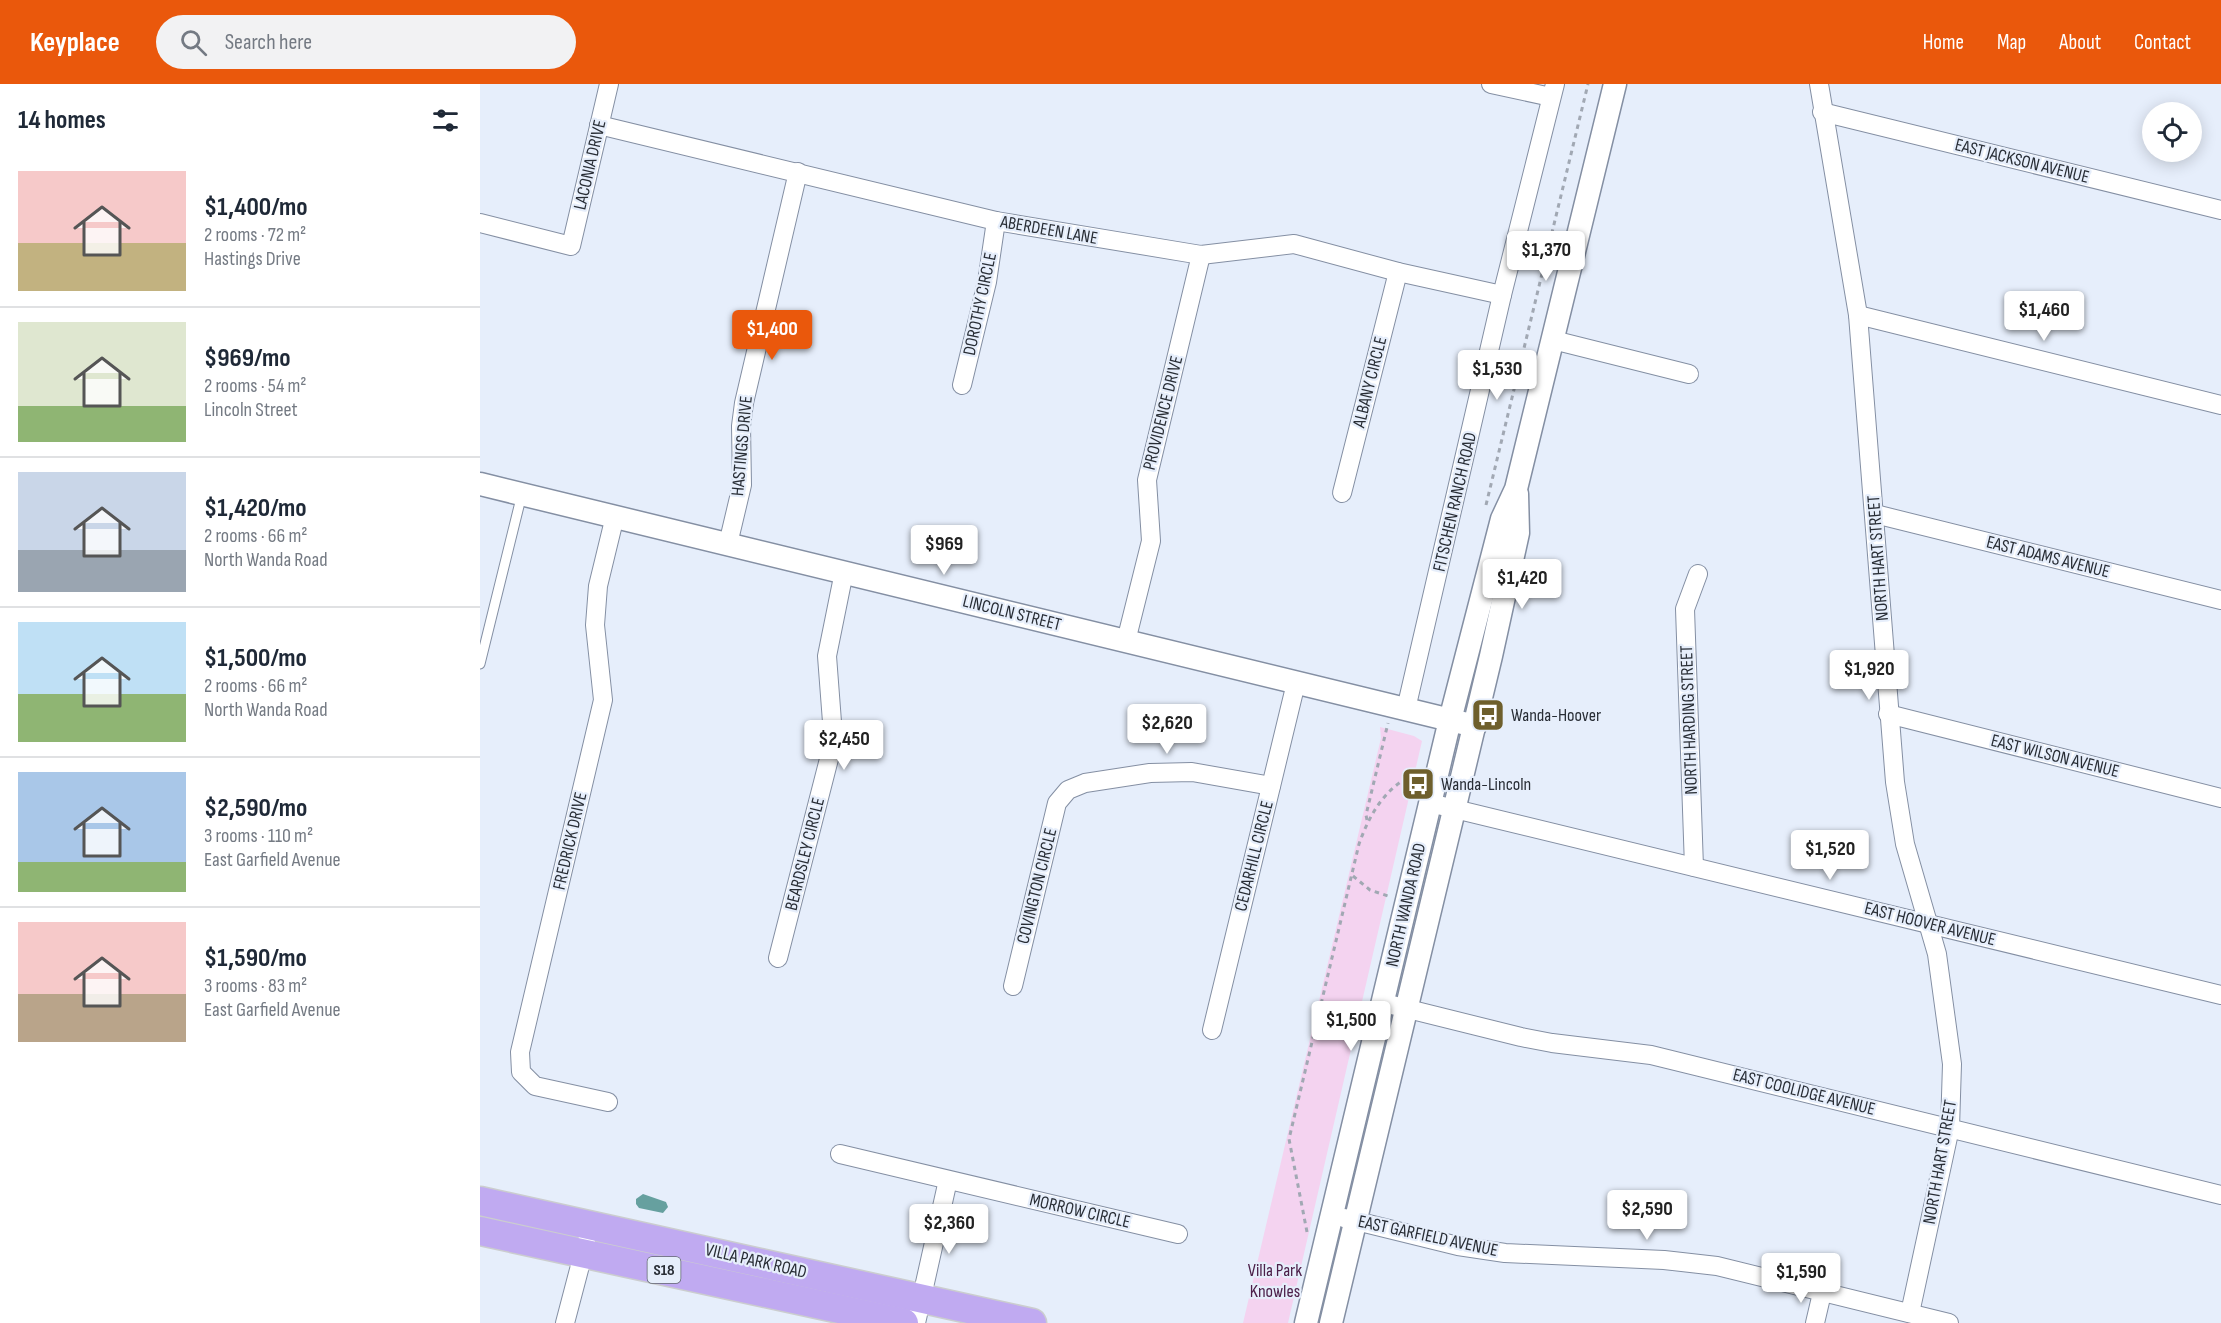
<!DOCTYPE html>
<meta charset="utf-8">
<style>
:root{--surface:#fff;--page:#f2f2f3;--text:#1f2937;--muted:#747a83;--line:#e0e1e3;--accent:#ea580c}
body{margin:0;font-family:"Sofia Sans Condensed",sans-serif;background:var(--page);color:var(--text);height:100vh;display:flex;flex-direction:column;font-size:22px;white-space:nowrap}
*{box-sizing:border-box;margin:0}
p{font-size:20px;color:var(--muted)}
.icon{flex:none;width:33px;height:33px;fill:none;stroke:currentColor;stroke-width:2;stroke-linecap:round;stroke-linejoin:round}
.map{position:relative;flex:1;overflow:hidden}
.details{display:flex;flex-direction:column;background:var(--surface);width:480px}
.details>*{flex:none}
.controls{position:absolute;left:1662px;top:18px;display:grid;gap:12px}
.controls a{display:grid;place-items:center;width:60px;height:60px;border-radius:50%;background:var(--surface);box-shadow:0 3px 15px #0003;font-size:30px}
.price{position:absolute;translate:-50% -51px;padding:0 14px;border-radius:6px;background:#fff;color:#222;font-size:20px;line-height:39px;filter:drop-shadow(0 2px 3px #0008)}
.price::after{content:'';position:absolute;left:50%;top:36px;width:18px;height:14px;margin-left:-9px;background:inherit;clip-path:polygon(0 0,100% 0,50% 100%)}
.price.current{background:var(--accent);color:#fff}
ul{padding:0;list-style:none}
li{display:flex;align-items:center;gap:18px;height:150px;padding:0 18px}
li+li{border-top:2px solid var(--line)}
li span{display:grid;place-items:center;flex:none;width:168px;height:120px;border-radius:0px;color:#555}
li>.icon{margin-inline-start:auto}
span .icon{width:72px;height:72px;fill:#fffc;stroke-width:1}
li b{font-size:26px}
h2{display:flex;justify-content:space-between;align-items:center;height:72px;padding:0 18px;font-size:26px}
header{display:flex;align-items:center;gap:36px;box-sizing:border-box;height:84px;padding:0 30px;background:var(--accent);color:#fff}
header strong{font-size:28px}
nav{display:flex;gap:33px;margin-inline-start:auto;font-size:21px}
.search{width:420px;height:54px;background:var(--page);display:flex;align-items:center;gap:15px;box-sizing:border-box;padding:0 21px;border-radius:33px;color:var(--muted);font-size:22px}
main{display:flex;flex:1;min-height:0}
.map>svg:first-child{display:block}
</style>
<header>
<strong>Keyplace</strong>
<div class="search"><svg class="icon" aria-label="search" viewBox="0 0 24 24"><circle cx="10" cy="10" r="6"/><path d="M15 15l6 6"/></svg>Search here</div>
<nav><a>Home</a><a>Map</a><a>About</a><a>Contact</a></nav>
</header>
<main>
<section class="details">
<h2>14 homes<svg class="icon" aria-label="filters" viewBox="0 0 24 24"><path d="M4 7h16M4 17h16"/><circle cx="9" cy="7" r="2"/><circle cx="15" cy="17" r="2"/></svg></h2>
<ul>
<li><span style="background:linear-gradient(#f6c9c9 60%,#c2b280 0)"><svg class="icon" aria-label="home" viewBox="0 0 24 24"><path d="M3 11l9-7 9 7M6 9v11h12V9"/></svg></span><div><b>$1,400/mo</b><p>2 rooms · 72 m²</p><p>Hastings Drive</p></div></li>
<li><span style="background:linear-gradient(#dfe7d0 70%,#8fb573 0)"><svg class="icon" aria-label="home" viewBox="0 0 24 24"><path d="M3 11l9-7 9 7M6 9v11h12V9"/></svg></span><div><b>$969/mo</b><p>2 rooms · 54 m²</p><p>Lincoln Street</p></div></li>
<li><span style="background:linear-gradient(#c9d6e8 65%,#9aa5b1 0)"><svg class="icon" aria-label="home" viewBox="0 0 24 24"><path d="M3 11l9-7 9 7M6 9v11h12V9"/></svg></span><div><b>$1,420/mo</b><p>2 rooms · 66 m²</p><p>North Wanda Road</p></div></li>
<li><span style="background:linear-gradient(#bfe0f5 60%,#8fb573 0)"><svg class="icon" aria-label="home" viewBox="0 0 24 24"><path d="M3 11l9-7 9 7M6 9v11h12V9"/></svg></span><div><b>$1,500/mo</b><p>2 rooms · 66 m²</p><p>North Wanda Road</p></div></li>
<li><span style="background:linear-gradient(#a9c7e8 75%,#8fb573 0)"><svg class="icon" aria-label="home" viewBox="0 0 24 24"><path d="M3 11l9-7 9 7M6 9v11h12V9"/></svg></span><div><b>$2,590/mo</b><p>3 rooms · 110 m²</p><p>East Garfield Avenue</p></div></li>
<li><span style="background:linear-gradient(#f6c9c9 60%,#b9a48a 0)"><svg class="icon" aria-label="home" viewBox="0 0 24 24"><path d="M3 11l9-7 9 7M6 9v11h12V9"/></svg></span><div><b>$1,590/mo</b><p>3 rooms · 83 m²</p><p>East Garfield Avenue</p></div></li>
</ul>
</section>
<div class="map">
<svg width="1741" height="1239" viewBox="0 0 1741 1239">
<rect width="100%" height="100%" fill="#e6eefb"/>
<path fill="#f4d3f0" d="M900 643 934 652 942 657 808 1239H763L901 654Z"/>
<path fill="#66a09f" d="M163 1110 186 1118 188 1123 183 1129 159 1124 156 1120V1115Z"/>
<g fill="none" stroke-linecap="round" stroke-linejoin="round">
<defs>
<path id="service" d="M0 580 42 410"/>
<g id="minor">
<path d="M1011 0 1071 13"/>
<path d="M1339 0 1378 231 1415 698 1425 760 1457 870 1472 980 1470 1044 1430 1229"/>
<path d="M1342 28 1741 126"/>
<path d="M119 41 516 137 721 171 814 160 918 188 1022 211"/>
<path d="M0 139 91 162 129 0"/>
<path d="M1378 231 1741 321"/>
<path d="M1073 256 1209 290"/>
<path d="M482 301 507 198 516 137"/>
<path d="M862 409 918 188"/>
<path d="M1395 430 1741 516"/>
<path d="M248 460 262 401 261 342 264 319 318 88"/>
<path d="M646 557 671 457 667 396 721 171"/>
<path d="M926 625 1022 211 1075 0"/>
<path d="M1408 630 1741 714"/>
<path d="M950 719 1741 911"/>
<path d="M1214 783 1205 525 1218 490"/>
<path d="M298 874 350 671 352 638 347 572 364 488"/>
<path d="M533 902 577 719 588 706 605 699 670 689 712 688 791 702"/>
<path d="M904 919 1041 953 1072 959 1171 971 1741 1111"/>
<path d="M732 946 816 599"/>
<path d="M128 1018 55 1002 41 988 40 968 123 616 115 541 118 502 135 432"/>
<path d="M360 1070 698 1150"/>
<path d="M864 1134 978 1162 1025 1169 1184 1176 1237 1182 1469 1239"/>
<path d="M85 1239 106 1159"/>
<path d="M436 1239 468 1096"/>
<path d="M1335 1239 1342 1209"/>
</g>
<g id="tertiary">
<path d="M0 400 995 642"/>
<path d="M826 1239 970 636 1022 435 1036 405 1135 0"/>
<path d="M851 1239 1011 572 1038 449 1037 410"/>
</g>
<g id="primary">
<path d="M0 1117 552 1239"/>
<path d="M0 1147 424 1239"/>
</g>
</defs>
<use href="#service" stroke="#848fa3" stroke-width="11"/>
<use href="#minor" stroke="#848fa3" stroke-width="20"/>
<use href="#tertiary" stroke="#848fa3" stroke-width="25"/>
<use href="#primary" stroke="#cbcdcf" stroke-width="31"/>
<g stroke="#a1a8b3" stroke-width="3" stroke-dasharray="4.5 4.5" stroke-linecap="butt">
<path d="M1025 274 1040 277"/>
<path d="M1006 421 1108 0"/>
<path d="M887 736 886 731 908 639"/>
<path d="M873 792 890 806 908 812"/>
<path d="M827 1148 809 1055 879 760C890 729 906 702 938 688"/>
</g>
<use href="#service" stroke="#fff" stroke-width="9"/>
<use href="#minor" stroke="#fff" stroke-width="18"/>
<use href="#tertiary" stroke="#fff" stroke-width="22"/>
<use href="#primary" stroke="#c0aaf1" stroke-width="28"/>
</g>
<defs>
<symbol id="bus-square" viewBox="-11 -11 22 22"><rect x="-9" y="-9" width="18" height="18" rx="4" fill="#6e5f2c" stroke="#e6eefb"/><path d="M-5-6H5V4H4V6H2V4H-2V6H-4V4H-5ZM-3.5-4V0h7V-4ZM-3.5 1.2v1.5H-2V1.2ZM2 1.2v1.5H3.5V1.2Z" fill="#fff"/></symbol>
</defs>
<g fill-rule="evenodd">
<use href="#bus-square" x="989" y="612" width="38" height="38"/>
<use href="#bus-square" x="919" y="681" width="38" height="38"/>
</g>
<g text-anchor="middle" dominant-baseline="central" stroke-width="4.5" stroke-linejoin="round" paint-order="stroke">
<rect fill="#e6eefb" stroke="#616770" stroke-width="1.5" x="167.5" y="1173" width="33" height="26" rx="4.5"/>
<g font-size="16" font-weight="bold" fill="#282d35">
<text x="184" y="1186">S18</text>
</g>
<g font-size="18" fill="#282d35" stroke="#e6eefb">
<text transform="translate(1542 77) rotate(14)">EAST JACKSON AVENUE</text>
<text transform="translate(110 81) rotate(-77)">LACONIA DRIVE</text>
<text transform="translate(569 146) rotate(10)">ABERDEEN LANE</text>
<text transform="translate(500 220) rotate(-78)">DOROTHY CIRCLE</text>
<text transform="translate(890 298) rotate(-76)">ALBANY CIRCLE</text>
<text transform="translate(683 329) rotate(-76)">PROVIDENCE DRIVE</text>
<text transform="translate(262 362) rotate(-85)">HASTINGS DRIVE</text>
<text transform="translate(975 418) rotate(-77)">FITSCHEN RANCH ROAD</text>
<text transform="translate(1568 473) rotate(14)">EAST ADAMS AVENUE</text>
<text transform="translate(1398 474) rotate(-94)">NORTH HART STREET</text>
<text transform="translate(532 529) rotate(14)">LINCOLN STREET</text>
<text transform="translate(1209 636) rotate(-92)">NORTH HARDING STREET</text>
<text transform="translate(1575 672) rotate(14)">EAST WILSON AVENUE</text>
<text transform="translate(90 757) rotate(-77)">FREDRICK DRIVE</text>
<text transform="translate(325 770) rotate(-76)">BEARDSLEY CIRCLE</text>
<text transform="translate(774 772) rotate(-76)">CEDARHILL CIRCLE</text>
<text transform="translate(557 802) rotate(-76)">COVINGTON CIRCLE</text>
<text transform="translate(926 821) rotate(-77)">NORTH WANDA ROAD</text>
<text transform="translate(1450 840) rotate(14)">EAST HOOVER AVENUE</text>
<text transform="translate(1324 1008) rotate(14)">EAST COOLIDGE AVENUE</text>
<text transform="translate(1460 1078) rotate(-80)">NORTH HART STREET</text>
<text transform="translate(600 1127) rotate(13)">MORROW CIRCLE</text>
<text transform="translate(948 1152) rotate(12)">EAST GARFIELD AVENUE</text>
<text transform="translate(276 1177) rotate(13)">VILLA PARK ROAD</text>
</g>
<g font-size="18" fill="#282d35" stroke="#e6eefb" text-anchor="start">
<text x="1031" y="631">Wanda-Hoover</text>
<text x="961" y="700">Wanda-Lincoln</text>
</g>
<g font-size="18" fill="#4d204a" stroke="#e6eefb">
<text x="795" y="1186">Villa Park<tspan x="795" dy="21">Knowles</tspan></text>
</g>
</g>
</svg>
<div class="controls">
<a><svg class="icon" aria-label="locate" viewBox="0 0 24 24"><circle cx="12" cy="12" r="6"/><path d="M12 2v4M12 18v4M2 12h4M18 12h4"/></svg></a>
</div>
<b class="price" style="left:1066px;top:198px">$1,370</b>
<b class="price" style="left:1564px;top:258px">$1,460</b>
<b class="price current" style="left:292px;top:277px">$1,400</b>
<b class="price" style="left:1017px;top:317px">$1,530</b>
<b class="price" style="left:464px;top:492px">$969</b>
<b class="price" style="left:1042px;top:526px">$1,420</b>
<b class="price" style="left:1389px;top:617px">$1,920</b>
<b class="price" style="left:687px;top:671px">$2,620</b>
<b class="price" style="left:364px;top:687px">$2,450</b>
<b class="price" style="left:1350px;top:797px">$1,520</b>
<b class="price" style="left:871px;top:968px">$1,500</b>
<b class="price" style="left:1167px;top:1157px">$2,590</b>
<b class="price" style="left:469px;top:1171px">$2,360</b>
<b class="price" style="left:1321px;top:1220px">$1,590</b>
</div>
</main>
